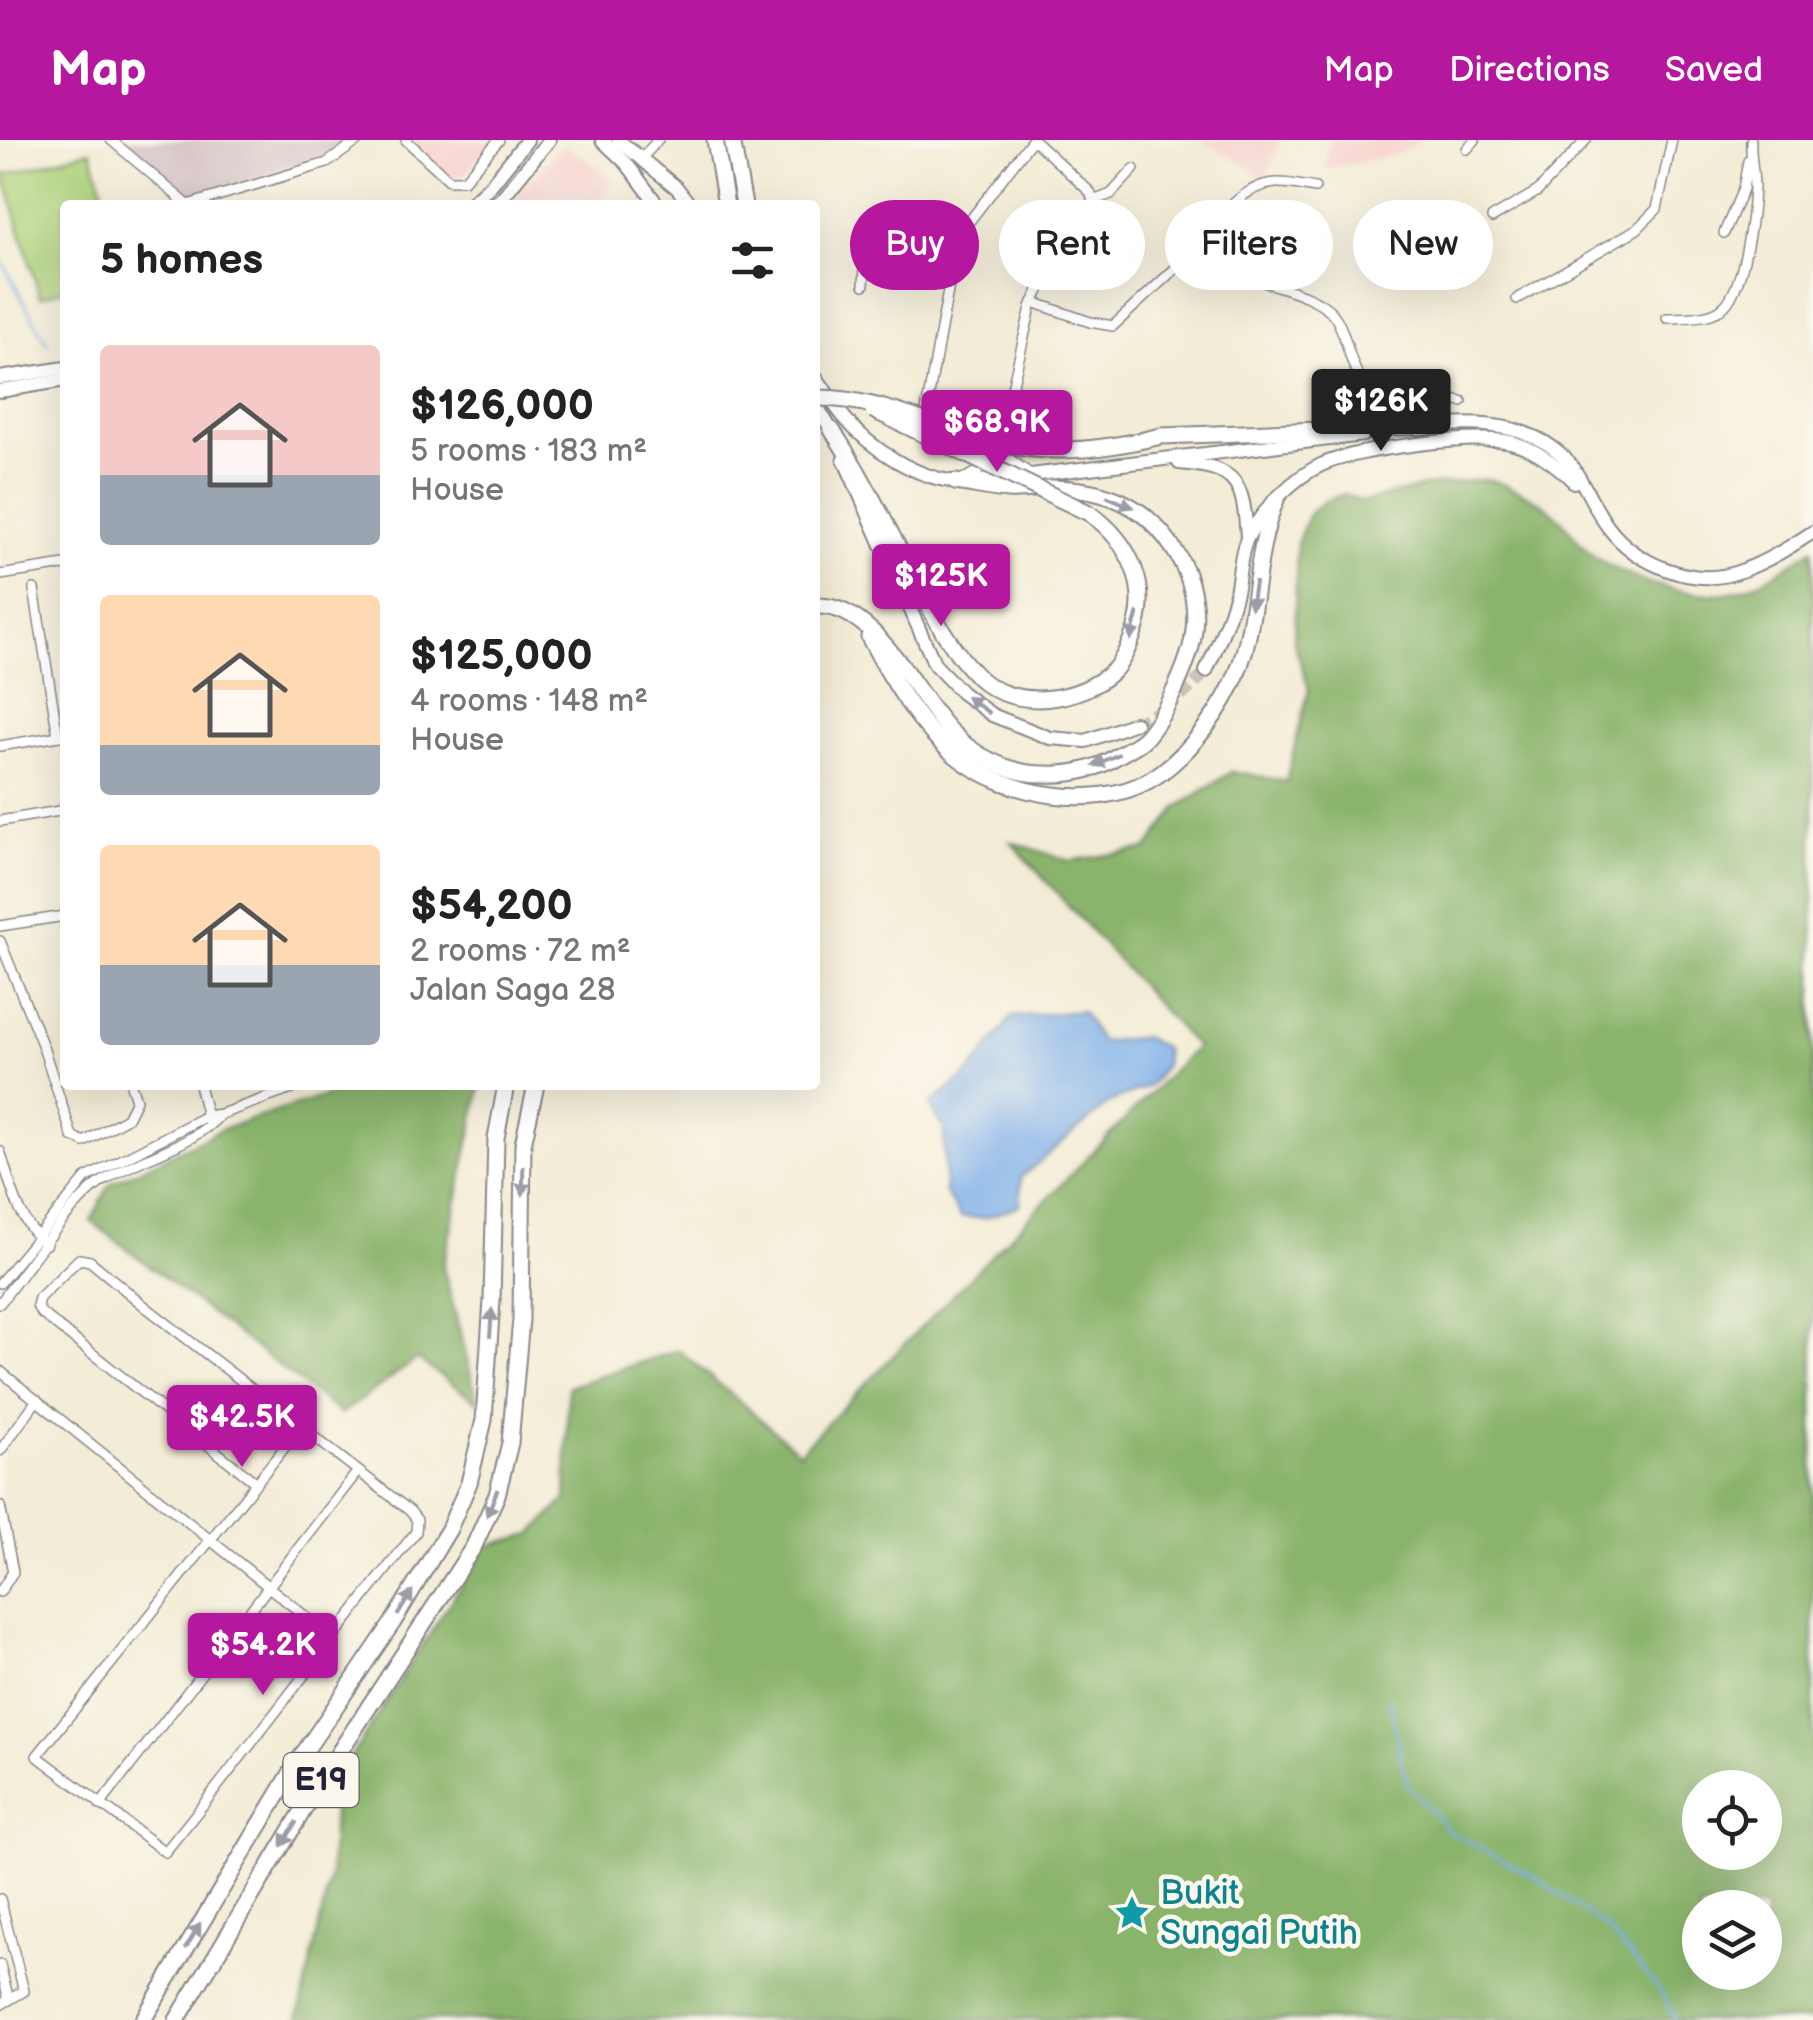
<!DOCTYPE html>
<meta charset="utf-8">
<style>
:root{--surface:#fff;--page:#f6f6f6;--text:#222;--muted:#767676;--accent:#b5179e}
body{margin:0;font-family:"Balsamiq Sans",sans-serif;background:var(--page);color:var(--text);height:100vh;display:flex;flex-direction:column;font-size:38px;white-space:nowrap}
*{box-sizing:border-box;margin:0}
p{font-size:32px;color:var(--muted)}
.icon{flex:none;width:55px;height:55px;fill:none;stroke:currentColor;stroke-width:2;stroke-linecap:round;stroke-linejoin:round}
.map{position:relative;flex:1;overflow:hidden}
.side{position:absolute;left:60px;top:60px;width:760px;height:890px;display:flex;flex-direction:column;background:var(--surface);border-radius:10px;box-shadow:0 10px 40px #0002}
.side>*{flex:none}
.banner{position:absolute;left:850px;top:60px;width:812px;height:90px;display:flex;gap:20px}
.controls{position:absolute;left:1682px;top:1630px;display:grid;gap:20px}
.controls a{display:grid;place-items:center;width:100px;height:100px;border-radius:50%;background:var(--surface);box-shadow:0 10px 40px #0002;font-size:50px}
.price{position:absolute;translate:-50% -85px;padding:0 22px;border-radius:10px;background:var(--accent);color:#fff;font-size:32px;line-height:65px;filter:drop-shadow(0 2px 5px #0008)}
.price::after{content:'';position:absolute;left:50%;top:60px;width:30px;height:22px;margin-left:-15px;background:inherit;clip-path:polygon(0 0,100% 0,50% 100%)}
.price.current{background:#222;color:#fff}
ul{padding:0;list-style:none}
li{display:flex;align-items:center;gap:30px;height:250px;padding:0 40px}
li span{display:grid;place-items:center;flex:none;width:280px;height:200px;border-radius:10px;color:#555}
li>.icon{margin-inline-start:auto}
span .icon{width:120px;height:120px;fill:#fffc;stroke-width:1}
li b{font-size:42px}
h2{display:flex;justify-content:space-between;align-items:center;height:120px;padding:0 40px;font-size:42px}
.chip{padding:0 35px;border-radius:45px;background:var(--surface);box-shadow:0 10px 40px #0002;font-size:35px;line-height:90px}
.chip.current{background:var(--accent);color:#fff}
header{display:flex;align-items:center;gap:60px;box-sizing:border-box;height:140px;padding:0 50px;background:var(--accent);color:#fff}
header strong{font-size:48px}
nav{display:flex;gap:55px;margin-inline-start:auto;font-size:35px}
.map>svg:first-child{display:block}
</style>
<header>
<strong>Map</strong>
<nav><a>Map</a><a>Directions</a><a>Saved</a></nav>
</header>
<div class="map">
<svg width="1813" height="1880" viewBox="0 0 1813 1880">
<rect width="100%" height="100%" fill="#fbf7ec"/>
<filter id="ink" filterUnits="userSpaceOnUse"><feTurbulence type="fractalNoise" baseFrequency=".01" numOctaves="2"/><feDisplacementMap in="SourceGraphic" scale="20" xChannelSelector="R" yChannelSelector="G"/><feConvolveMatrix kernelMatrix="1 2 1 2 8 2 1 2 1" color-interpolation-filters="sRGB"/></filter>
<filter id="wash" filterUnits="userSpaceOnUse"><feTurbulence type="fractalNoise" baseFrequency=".0048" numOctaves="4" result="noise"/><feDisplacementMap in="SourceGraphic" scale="40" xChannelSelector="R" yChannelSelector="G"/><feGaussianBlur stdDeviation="2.25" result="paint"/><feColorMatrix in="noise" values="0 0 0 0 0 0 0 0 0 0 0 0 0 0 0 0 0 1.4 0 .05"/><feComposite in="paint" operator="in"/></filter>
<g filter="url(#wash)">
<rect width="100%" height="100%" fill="#f3ecd6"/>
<g fill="#f7d0cd">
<path d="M411 0H495L463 36 450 37Z"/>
<path d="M1200 0H1281L1267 36 1259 37 1254 30Z"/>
<path d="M1329 0H1421L1395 15 1325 29Z"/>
<path d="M559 8H569L611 36 612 45 595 65H509Z"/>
</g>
<path fill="#d2bec3" d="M116 0H342L346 4 323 18 186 60Z"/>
<path fill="#add27c" stroke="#687a5c" stroke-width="2.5" d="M91 10 107 65H65V149L40 157 4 35Z"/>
<g fill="#8ab46c" stroke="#566b54" stroke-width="2.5" fill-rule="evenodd">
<path d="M1488 339C1516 349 1540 358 1561 380 1571 391 1580 405 1592 415 1624 440 1699 463 1739 450 1767 441 1789 425 1813 409V1880H298L330 1738 334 1643 486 1406 532 1394 566 1360 568 1247 678 1210 799 1312 1196 907 1011 702 1069 721 1147 709 1177 668 1233 631 1286 642 1309 549 1294 502 1297 403 1309 374 1325 361 1344 354 1363 362 1424 346ZM1700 1648H1765V1712H1700ZM1700 1768H1765V1832H1700Z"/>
<path d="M359 945H481L443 1127 478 1262 417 1219 341 1274 91 1081 110 1044 225 988Z"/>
</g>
<path fill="#7dafe9" stroke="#506892" stroke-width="2.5" d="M1082 871 1101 902 1144 897 1164 909 1165 925 1149 946 1110 962 1021 1037 1020 1065 985 1078 960 1077 945 1052 944 988 930 965 972 930 1012 877Z"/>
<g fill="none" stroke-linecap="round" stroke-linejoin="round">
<g stroke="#7dafe9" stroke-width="2.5">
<path d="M0 118 48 205"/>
<path d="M1389 1557 1406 1643 1451 1693 1536 1737 1608 1789 1664 1856 1675 1880"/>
</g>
</g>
</g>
<g filter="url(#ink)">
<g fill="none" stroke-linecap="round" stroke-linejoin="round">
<path stroke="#c9c4b7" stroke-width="12" stroke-dasharray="12 6" stroke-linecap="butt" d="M1135 583C1164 570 1186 556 1206 531"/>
<defs>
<g id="street">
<path d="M111 0 188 65"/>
<path d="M406 0 449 40H464L499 0"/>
<path d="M1034 0 1090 52 1093 61"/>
<path d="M1467 9 1475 0"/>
<path d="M641 19 658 0"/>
<path d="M1093 61 1111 54 1134 29"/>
<path d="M188 65 327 23 359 0"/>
<path d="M1492 78 1538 51 1586 0"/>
<path d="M1724 93 1743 49 1748 21"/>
<path d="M1192 113C1214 87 1238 45 1276 43 1288 42 1303 46 1315 48"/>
<path d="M864 145 866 103 871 93C893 85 936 88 958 96"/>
<path d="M1517 159 1637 89 1657 69 1672 0"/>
<path d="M1033 162 1090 182 1113 186 1192 113C1212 118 1230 130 1249 137 1272 146 1317 154 1333 174 1349 193 1348 236 1371 248 1398 261 1433 255 1462 262"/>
<path d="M1667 178C1683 177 1707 179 1721 169 1744 153 1753 74 1754 48 1754 32 1750 16 1751 0"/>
<path d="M926 271 958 96 1032 0"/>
<path d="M1001 301 1005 316 1029 333"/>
<path d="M962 339C984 332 991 320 1000 299L1031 167 1052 124 1093 61"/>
<path d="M0 435 65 425"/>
<path d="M34 449 58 596"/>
<path d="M0 606 65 595"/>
<path d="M0 681 65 670"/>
<path d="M0 786 65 776"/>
<path d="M0 801 42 904 72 996 84 1002 127 978 136 960 131 945"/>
<path d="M199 945 208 981"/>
<path d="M0 1011C10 1042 19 1085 46 1104"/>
<path d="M0 1143 86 1038 206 976 221 974 303 945"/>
<path d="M0 1163C25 1131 69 1065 100 1043 137 1017 191 1008 221 974"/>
<path d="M0 1231 331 1497"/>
<path d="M0 1311 37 1260"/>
<path d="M256 1343 41 1173 37 1166 39 1158 79 1119 90 1121 147 1168 410 1371 417 1380 416 1392C331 1498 251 1607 165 1712L37 1616 301 1287"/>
<path d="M0 1366 13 1432 0 1452"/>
<path d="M100 1665 358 1331"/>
<path d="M0 1759 24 1851 0 1865"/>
<path d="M0 1825 9 1860"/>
</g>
<g id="secondary">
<path d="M602 0 627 24 658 65"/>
<path d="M618 0 677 48 690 65"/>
<path d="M469 65 491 45 527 0"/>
<path d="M492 65 501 59 549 0"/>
<path d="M815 236C825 249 833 264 843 276 870 309 918 340 961 342"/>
<path d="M0 238 65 228"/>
<path d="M0 251 65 240"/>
<path d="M815 263 835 296"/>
<path d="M1423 287C1467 282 1519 281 1556 310 1581 330 1590 363 1608 387 1636 424 1693 448 1738 432 1765 423 1790 407 1813 392"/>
<path d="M844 319 935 525 962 553 992 575 1050 598 1086 601 1135 583"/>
<path d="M1179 323C1238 328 1243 341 1247 397"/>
<path d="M981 341 1363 295"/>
<path d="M1206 531C1218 505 1229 480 1236 452 1240 434 1240 409 1250 393 1266 367 1293 338 1321 325 1356 309 1472 294 1510 302 1535 308 1556 324 1574 342"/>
</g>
<g id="highway">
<path d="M715 0 726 65"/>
<path d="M732 0 744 65"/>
<path d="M832 290C863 337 887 387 913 436 932 472 950 510 979 538 1014 571 1080 562 1113 531 1122 522 1127 510 1132 498 1153 450 1130 401 1089 373"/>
<path d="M1161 296 1428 286"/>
<path d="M815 466C875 462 915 555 950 591 974 616 1009 634 1044 634 1069 635 1096 630 1117 616 1125 611 1136 606 1143 600 1163 581 1188 525 1193 498 1198 467 1192 437 1175 411 1146 365 1108 349 1054 348 1038 348 1023 351 1008 350 990 349 972 344 955 342"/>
<path d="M869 497C892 540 920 589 960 619 1007 655 1093 671 1148 641 1182 622 1215 580 1232 545 1260 487 1251 419 1276 360"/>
<path d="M143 1880 299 1620 393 1482 449 1389 469 1343 484 1280 492 1160 496 998 506 945"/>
<path d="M177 1880 325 1634 474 1406 497 1355 510 1303 521 1179 523 1004 536 945"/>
</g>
</defs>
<use href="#street" stroke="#8a8788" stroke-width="12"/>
<use href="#secondary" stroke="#8a8788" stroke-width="16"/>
<use href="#highway" stroke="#8a8788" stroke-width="19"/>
<use href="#street" stroke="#fff" stroke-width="9"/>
<use href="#secondary" stroke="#fff" stroke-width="12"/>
<use href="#highway" stroke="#fff" stroke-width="15"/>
<defs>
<g id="highway-bridge">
<path d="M815 258C872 257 925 283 979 299 1041 317 1099 311 1161 296"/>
<path d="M873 270 1089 373"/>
</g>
</defs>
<use href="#highway-bridge" stroke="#8a8788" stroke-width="19" stroke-linecap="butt"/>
<use href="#highway-bridge" stroke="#fff" stroke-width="15"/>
</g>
<defs><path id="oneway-solid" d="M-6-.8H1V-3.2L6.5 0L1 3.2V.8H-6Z" transform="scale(2.5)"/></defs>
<g fill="#9c9ca7">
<use href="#oneway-solid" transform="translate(1120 362) rotate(23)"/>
<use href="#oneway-solid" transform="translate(1253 455) rotate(99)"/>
<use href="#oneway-solid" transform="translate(1134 486) rotate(105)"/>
<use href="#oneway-solid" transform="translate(978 565) rotate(-145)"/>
<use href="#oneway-solid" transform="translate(1106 620) rotate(156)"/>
<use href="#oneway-solid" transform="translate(523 1041) rotate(91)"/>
<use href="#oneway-solid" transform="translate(491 1183) rotate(-86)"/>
<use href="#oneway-solid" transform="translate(492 1363) rotate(112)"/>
<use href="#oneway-solid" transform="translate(405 1463) rotate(-59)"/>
<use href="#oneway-solid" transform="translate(289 1694) rotate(121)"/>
<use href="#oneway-solid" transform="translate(193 1796) rotate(-59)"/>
</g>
</g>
<defs>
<symbol id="sight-bare" viewBox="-9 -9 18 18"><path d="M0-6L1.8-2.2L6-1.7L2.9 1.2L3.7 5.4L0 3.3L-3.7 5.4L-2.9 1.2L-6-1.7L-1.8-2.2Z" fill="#0f9aa8" stroke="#fbf7ec" stroke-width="2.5" paint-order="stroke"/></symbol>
</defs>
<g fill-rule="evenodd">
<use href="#sight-bare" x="1107" y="1748" width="50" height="50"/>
</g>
<g text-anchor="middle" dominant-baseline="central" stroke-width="9" stroke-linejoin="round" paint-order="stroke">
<rect fill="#fbf7ec" stroke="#636270" stroke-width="2.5" x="283.5" y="1613" width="75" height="54" rx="8"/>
<g font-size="32" font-weight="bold" fill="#22223b">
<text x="321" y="1640">E19</text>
</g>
<g font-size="35" fill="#0d838f" stroke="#fbf7ec" text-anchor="start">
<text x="1160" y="1753">Bukit<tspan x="1160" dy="40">Sungai Putih</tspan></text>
</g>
</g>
</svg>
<div class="controls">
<a><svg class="icon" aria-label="locate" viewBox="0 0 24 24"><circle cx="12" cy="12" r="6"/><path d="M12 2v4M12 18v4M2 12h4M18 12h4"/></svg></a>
<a><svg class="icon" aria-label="layers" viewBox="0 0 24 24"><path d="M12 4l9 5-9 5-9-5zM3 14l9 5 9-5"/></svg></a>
</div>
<b class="price current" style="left:1381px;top:314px">$126K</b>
<b class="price" style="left:997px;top:335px">$68.9K</b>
<b class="price" style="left:941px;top:489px">$125K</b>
<b class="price" style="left:242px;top:1330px">$42.5K</b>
<b class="price" style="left:263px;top:1558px">$54.2K</b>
<div class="banner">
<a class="chip current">Buy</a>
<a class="chip">Rent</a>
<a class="chip">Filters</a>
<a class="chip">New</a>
</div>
<section class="side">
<h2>5 homes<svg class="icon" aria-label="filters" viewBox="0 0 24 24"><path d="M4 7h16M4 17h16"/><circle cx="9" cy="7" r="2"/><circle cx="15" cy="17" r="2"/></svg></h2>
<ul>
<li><span style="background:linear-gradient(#f6c9c9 65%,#9aa5b1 0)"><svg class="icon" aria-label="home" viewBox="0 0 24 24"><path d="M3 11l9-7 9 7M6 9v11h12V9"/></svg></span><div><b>$126,000</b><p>5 rooms · 183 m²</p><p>House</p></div></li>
<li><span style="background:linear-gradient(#ffd9b3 75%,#9aa5b1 0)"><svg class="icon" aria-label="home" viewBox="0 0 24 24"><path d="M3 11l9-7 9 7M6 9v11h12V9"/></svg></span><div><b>$125,000</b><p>4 rooms · 148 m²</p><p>House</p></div></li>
<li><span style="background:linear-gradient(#ffd9b3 60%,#9aa5b1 0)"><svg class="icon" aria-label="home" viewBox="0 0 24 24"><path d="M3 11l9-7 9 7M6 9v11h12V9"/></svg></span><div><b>$54,200</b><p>2 rooms · 72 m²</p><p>Jalan Saga 28</p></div></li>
</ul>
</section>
</div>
